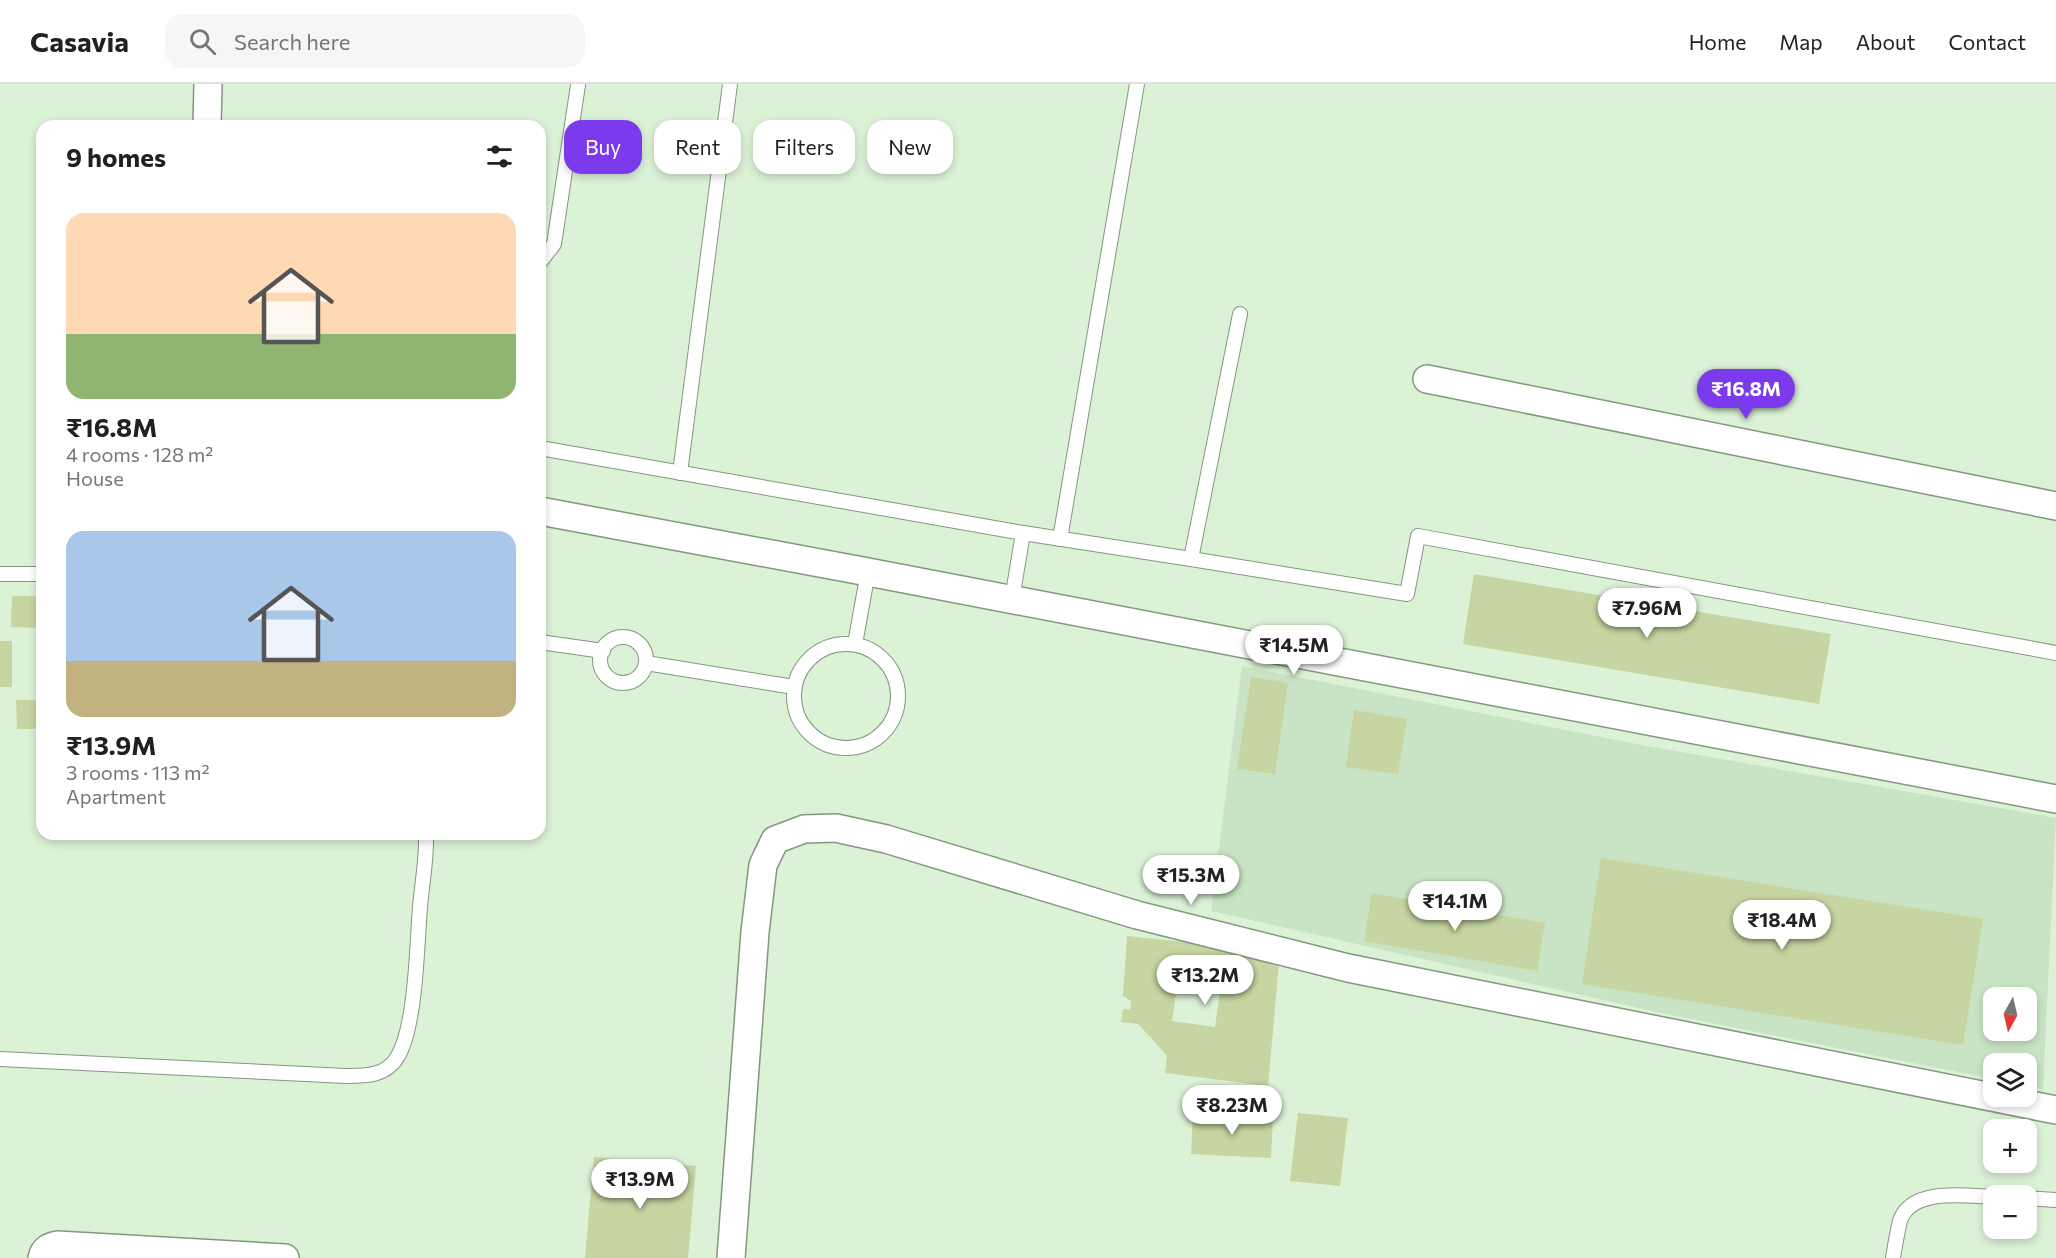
<!DOCTYPE html>
<meta charset="utf-8">
<style>
:root{--surface:#fff;--page:#f6f6f6;--text:#202124;--muted:#757577;--line:#e0e0e0;--accent:#7c3aed}
body{margin:0;font-family:Commissioner,sans-serif;background:var(--page);color:var(--text);height:100vh;display:flex;flex-direction:column;font-size:22px;white-space:nowrap}
*{box-sizing:border-box;margin:0}
p{font-size:20px;color:var(--muted)}
.icon{flex:none;width:33px;height:33px;fill:none;stroke:currentColor;stroke-width:2;stroke-linecap:round;stroke-linejoin:round}
.map{position:relative;flex:1;overflow:hidden}
.drawer{position:absolute;left:36px;top:36px;width:510px;height:720px;display:flex;flex-direction:column;background:var(--surface);border-radius:18px;box-shadow:0 3px 9px #0003}
.drawer>*{flex:none}
.top-card{position:absolute;left:564px;top:36px;width:570px;height:54px;display:flex;gap:12px}
.needle{width:39px;rotate:188deg}
.buttons{position:absolute;left:1983px;top:903px;display:grid;gap:12px}
.buttons a{display:grid;place-items:center;width:54px;height:54px;border-radius:12px;background:var(--surface);box-shadow:0 3px 9px #0003;font-size:30px}
.price{position:absolute;translate:-50% -51px;padding:0 14px;border-radius:21px;background:#fff;color:#222;font-size:20px;line-height:39px;filter:drop-shadow(0 2px 3px #0008)}
.price::after{content:'';position:absolute;left:50%;top:36px;width:18px;height:14px;margin-left:-9px;background:inherit;clip-path:polygon(0 0,100% 0,50% 100%)}
.price.on{background:var(--accent);color:#fff}
ul{padding:0;list-style:none}
li{display:grid;align-content:center;gap:12px;height:318px;padding:0 30px}
li span{display:grid;place-items:center;height:186px;border-radius:18px;color:#555}
li>.icon{margin-inline-start:auto}
span .icon{width:108px;height:108px;fill:#fffc;stroke-width:1}
li b{font-size:26px}
h2{display:flex;justify-content:space-between;align-items:center;height:72px;padding:0 30px;font-size:26px}
.pill{padding:0 21px;border-radius:18px;background:var(--surface);box-shadow:0 3px 9px #0003;font-size:21px;line-height:54px}
.pill.on{background:var(--accent);color:#fff}
header{display:flex;align-items:center;gap:36px;box-sizing:border-box;height:84px;padding:0 30px;background:var(--surface);border-bottom:2px solid var(--line)}
header strong{font-size:28px}
nav{display:flex;gap:33px;margin-inline-start:auto;font-size:21px}
.search{width:420px;height:54px;background:var(--page);display:flex;align-items:center;gap:15px;box-sizing:border-box;padding:0 21px;border-radius:18px;color:var(--muted);font-size:22px}
.map>svg:first-child{display:block}
</style>
<header>
<strong>Casavia</strong>
<div class="search"><svg class="icon" aria-label="search" viewBox="0 0 24 24"><circle cx="10" cy="10" r="6"/><path d="M15 15l6 6"/></svg>Search here</div>
<nav><a>Home</a><a>Map</a><a>About</a><a>Contact</a></nav>
</header>
<div class="map">
<svg width="2056" height="1174" viewBox="0 0 2056 1174">
<rect width="100%" height="100%" fill="#dbf2d7"/>
<path fill="#c9e4c4" fill-rule="evenodd" d="M1242 582 1642 661 2056 734 2043 1005 2027 1002 2026 980H1994L1993 995 1661 929 1211 827ZM1994 914H2026V946H1994Z"/>
<g fill="#c6d5a1" fill-rule="evenodd">
<path d="M1474 490 1831 550 1819 620 1463 560Z"/>
<path d="M12 512H42V544L11 543Z"/>
<rect x="0" y="557" width="12" height="46"/>
<path d="M1251 593 1288 599 1275 690 1237 685Z"/>
<path d="M16 616H42V645H17Z"/>
<path d="M1354 626 1407 635 1398 690 1346 683Z"/>
<path d="M1601 774 1983 835 1963 961 1582 900Z"/>
<path d="M1372 809 1545 839 1537 887 1364 857Z"/>
<path d="M1127 852 1280 868 1268 1002 1165 989 1167 972 1154 957 1138 940 1121 938 1123 925 1130 926 1131 917 1123 912ZM1178 895 1221 901 1215 943 1172 937Z"/>
<path d="M1298 1029 1348 1034 1340 1102 1290 1097Z"/>
<path d="M1193 1030 1273 1034 1271 1074 1191 1070Z"/>
<path d="M594 1073 696 1082 688 1174H585Z"/>
</g>
<g fill="none" stroke-linecap="round" stroke-linejoin="round">
<defs>
<g id="service">
<path d="M540 178 554 160 578 1"/>
<path d="M540 364 1023 449 1191 475 1240 230"/>
<path d="M680 389 730 0"/>
<path d="M1060 455 1137 0"/>
<path d="M1191 475 1407 510 1418 452 2056 569"/>
<path d="M0 490H42"/>
<path d="M1012 515 1023 449"/>
<circle cx="623" cy="576" r="23"/>
<path d="M540 558 603 567"/>
<circle cx="846" cy="612" r="52"/>
<path d="M855 560 868 488"/>
<path d="M646 579 794 603"/>
<path d="M0 975 346 992C366 992 387 992 398 972 416 941 417 860 420 823 422 799 427 774 426 750"/>
<path d="M2026 1114 2056 1116"/>
<path d="M1893 1174C1895 1162 1897 1149 1900 1137 1911 1103 1966 1112 1994 1113"/>
</g>
<g id="minor">
<path d="M207 42 208 0"/>
<path d="M1427 295 2056 422"/>
<path d="M540 427 868 488 2056 715"/>
<path d="M42 1174C44 1165 49 1163 57 1161L285 1174"/>
<path d="M731 1174 755 848 763 781 775 756 804 745 836 744 886 755 1137 831 1348 884 2056 1026"/>
</g>
</defs>
<use href="#service" stroke="#83987f" stroke-width="16"/>
<use href="#minor" stroke="#83987f" stroke-width="30"/>
<use href="#service" stroke="#fff" stroke-width="14"/>
<use href="#minor" stroke="#fff" stroke-width="27"/>
</g>
</svg>
<div class="buttons">
<a><svg class="needle" viewBox="-14 -14 28 28"><path d="M0-13l5 13h-10z" fill="#e53935"/><path d="M0 13l5-13h-10z" fill="#757577"/></svg></a>
<a><svg class="icon" aria-label="layers" viewBox="0 0 24 24"><path d="M12 4l9 5-9 5-9-5zM3 14l9 5 9-5"/></svg></a>
<a>+</a>
<a>−</a>
</div>
<b class="price on" style="left:1746px;top:336px">₹16.8M</b>
<b class="price" style="left:1647px;top:555px">₹7.96M</b>
<b class="price" style="left:1294px;top:592px">₹14.5M</b>
<b class="price" style="left:1191px;top:822px">₹15.3M</b>
<b class="price" style="left:1455px;top:848px">₹14.1M</b>
<b class="price" style="left:1782px;top:867px">₹18.4M</b>
<b class="price" style="left:1205px;top:922px">₹13.2M</b>
<b class="price" style="left:1232px;top:1052px">₹8.23M</b>
<b class="price" style="left:640px;top:1126px">₹13.9M</b>
<div class="top-card">
<a class="pill on">Buy</a>
<a class="pill">Rent</a>
<a class="pill">Filters</a>
<a class="pill">New</a>
</div>
<section class="drawer">
<h2>9 homes<svg class="icon" aria-label="filters" viewBox="0 0 24 24"><path d="M4 7h16M4 17h16"/><circle cx="9" cy="7" r="2"/><circle cx="15" cy="17" r="2"/></svg></h2>
<ul>
<li><span style="background:linear-gradient(#ffd9b3 65%,#8fb573 0)"><svg class="icon" aria-label="home" viewBox="0 0 24 24"><path d="M3 11l9-7 9 7M6 9v11h12V9"/></svg></span><div><b>₹16.8M</b><p>4 rooms · 128 m²</p><p>House</p></div></li>
<li><span style="background:linear-gradient(#a9c7e8 70%,#c2b280 0)"><svg class="icon" aria-label="home" viewBox="0 0 24 24"><path d="M3 11l9-7 9 7M6 9v11h12V9"/></svg></span><div><b>₹13.9M</b><p>3 rooms · 113 m²</p><p>Apartment</p></div></li>
</ul>
</section>
</div>
